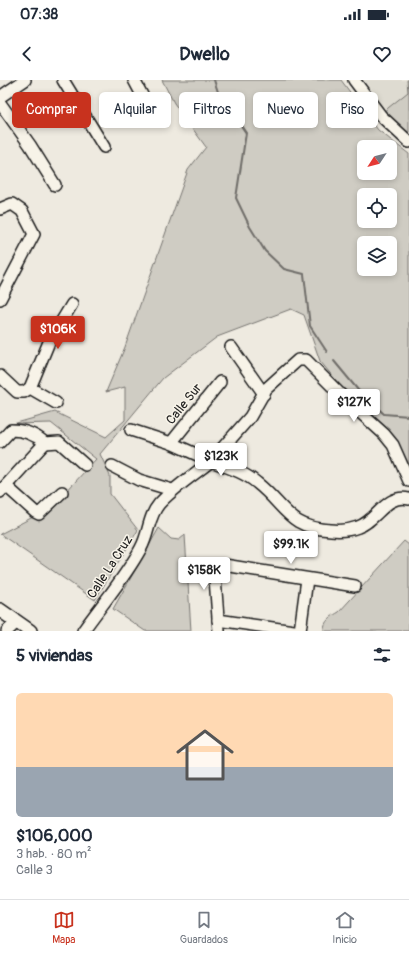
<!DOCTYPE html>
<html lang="es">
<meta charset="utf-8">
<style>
:root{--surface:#fff;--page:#f6f6f7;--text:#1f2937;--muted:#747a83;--line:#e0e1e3;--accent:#c8321e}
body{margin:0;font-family:Pangolin,sans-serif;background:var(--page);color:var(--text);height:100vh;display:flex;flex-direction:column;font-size:15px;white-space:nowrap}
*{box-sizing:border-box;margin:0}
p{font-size:13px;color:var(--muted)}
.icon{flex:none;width:22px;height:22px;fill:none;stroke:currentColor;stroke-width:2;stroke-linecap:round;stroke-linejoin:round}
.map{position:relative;height:551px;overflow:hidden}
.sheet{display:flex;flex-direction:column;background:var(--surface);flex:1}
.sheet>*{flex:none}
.top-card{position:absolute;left:12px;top:12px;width:385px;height:36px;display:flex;gap:8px}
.needle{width:26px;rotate:234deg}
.buttons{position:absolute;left:357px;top:60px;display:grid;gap:8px}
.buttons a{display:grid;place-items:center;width:40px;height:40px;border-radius:6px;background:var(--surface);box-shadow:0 2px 6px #0003;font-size:20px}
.price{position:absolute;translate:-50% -34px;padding:0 9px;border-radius:4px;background:#fff;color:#222;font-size:13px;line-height:26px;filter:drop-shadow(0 1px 2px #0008)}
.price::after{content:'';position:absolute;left:50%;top:24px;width:12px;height:9px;margin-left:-6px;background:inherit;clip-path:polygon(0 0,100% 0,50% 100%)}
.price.on{background:var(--accent);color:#fff}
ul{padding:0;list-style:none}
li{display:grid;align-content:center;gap:8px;height:212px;padding:0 16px}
li span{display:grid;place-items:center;height:124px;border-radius:6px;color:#555}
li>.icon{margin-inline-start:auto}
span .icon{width:72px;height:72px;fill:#fffc;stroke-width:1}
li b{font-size:17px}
h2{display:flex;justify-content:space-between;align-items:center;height:48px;padding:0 16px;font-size:17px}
.pill{padding:0 14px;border-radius:6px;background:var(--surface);box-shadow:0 2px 6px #0003;font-size:14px;line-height:36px}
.pill.on{background:var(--accent);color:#fff}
.status{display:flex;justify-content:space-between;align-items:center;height:28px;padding:0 20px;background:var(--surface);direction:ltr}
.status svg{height:11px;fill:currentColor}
header{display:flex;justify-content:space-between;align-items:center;height:52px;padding:0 16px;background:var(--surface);font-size:18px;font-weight:800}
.tab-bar{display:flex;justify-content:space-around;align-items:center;height:56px;border-top:1px solid var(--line);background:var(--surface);font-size:11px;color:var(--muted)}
.tab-bar a{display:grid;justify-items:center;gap:2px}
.tab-bar .on{color:var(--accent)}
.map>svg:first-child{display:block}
</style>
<div class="status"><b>07:38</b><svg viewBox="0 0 49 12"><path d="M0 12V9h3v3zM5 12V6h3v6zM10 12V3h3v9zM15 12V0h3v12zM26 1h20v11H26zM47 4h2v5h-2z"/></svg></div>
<header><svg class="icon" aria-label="back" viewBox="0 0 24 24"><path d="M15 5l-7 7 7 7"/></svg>Dwello<svg class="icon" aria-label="heart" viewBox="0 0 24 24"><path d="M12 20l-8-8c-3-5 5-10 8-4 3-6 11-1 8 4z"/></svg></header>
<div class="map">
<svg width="409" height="551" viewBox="0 0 409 551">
<rect width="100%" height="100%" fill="#eeeae0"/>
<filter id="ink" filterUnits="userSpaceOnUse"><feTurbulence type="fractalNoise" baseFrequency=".025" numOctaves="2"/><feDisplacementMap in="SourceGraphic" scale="8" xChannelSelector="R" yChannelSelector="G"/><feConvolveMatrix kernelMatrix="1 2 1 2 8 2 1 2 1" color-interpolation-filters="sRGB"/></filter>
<g filter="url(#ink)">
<path fill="#dedbd1" d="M364 0H409V48L383 26Z"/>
<g fill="#cfccc3" stroke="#767470" fill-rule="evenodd">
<path d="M162 0H341L378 50 409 74V389L320 281 304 235 291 229 217 257 163 298 100 374 110 396V414L138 450 95 520 0 454 33 437 42 438 96 379 51 343 13 344 55 332 106 357 125 340V307L106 312 125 267 188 90 206 67 174 23ZM364 67H390V93H364ZM364 115H390V141H364ZM364 163H390V189H364Z"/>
<path d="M407 0H409V53L383 32 408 12Z"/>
<path d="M159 448 171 459 179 460 185 455 191 551H145L113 529Z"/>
<path d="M404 461 409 465V551H324C323 541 332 536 339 532Z"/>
</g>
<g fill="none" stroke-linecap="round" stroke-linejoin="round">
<g stroke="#6f6d69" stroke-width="2">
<path d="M214 0 218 12 246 53 236 118 250 147 265 171 284 189 304 194 310 246 327 272"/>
<path d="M334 281 358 310 384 334 409 336"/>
</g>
<defs>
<g id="minor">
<path d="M63 0 104 67"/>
<path d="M134 0 151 32"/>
<path d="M354 0 381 36 409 62"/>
<path d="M0 17 25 0"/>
<path d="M0 23 30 65 55 105"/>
<path d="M0 129 12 124 22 131 34 154 0 219"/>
<path d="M231 267 264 314"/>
<path d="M0 296 17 312H24L30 308 56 323"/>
<path d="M30 308 49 262 72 224"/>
<path d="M131 350 171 363 211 381 250 337 266 309 298 280H306L343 317 384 354 393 365 409 401"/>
<path d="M0 362 11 350C25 350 35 354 45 363"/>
<path d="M45 363 59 362 85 385"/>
<path d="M171 363 220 302"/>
<path d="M112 386 139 400 172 410"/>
<path d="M6 406 35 432 39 434 62 412"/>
<path d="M0 412 45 363"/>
<path d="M218 540 294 551"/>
<path d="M7 551 17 542"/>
<path d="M83 551C102 524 125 498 141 468 149 454 148 437 159 424 174 407 194 395 211 381 227 387 244 392 257 403 286 426 288 448 331 450 340 451 350 450 358 447 377 441 386 413 409 419"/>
<path d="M219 551 215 498 216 492 224 485 355 506"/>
<path d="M300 551 307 499"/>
</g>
<path id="major" d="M0 530 30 551"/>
</defs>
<use href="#minor" stroke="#1c1c1c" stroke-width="14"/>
<use href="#major" stroke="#1c1c1c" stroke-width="16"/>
<use href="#minor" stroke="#f7f3e8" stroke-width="11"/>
<use href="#major" stroke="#f7f3e8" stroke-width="13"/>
</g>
</g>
<g text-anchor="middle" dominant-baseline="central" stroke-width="3" stroke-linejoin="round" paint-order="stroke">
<g font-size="13" fill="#1c1c1c" stroke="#f7f3e8">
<text transform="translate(184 324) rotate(-51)">Calle Sur</text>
<text transform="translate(110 487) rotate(-57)">Calle La Cruz</text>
</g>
</g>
</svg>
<div class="buttons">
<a><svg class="needle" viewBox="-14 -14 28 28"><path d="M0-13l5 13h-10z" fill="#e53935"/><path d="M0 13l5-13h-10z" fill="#747a83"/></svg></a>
<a><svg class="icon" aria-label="locate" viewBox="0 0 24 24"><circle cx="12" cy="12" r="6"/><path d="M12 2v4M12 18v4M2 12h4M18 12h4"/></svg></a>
<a><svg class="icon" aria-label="layers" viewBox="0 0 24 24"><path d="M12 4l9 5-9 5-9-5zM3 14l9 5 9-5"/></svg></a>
</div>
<b class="price on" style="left:58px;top:270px">$106K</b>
<b class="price" style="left:354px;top:343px">$127K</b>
<b class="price" style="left:221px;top:397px">$123K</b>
<b class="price" style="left:291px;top:485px">$99.1K</b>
<b class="price" style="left:204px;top:511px">$158K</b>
<div class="top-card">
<a class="pill on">Comprar</a>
<a class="pill">Alquilar</a>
<a class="pill">Filtros</a>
<a class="pill">Nuevo</a>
<a class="pill">Piso</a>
</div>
</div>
<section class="sheet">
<h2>5 viviendas<svg class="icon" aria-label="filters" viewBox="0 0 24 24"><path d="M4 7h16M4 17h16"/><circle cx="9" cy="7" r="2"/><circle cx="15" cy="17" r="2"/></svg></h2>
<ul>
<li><span style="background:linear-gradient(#ffd9b3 60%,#9aa5b1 0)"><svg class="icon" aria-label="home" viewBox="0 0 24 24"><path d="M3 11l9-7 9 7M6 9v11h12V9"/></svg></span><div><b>$106,000</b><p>3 hab. · 80 m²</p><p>Calle 3</p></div></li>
</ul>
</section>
<nav class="tab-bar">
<a class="on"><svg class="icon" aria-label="map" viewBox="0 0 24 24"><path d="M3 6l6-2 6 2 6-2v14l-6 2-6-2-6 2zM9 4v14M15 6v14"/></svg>Mapa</a>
<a><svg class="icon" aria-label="saved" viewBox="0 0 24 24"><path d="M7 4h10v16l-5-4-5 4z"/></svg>Guardados</a>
<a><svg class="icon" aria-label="home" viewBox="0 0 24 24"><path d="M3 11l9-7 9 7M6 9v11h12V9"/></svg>Inicio</a>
</nav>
